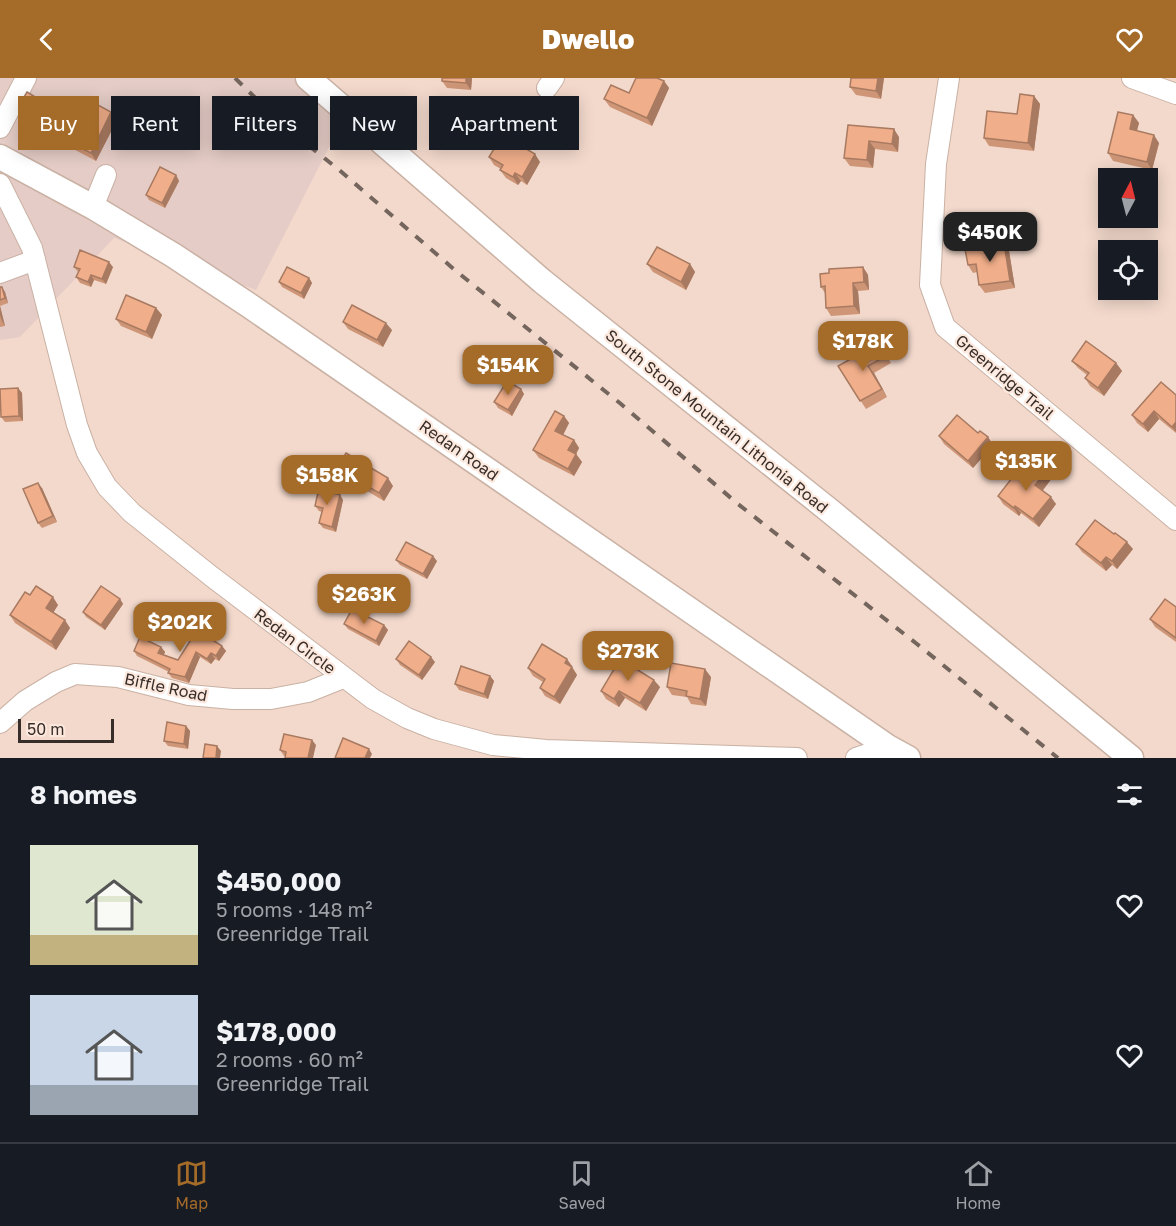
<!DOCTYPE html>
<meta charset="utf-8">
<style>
:root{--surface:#171b24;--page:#242831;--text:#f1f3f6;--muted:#9ea1a6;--line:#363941;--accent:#a46b29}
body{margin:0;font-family:"Golos Text",sans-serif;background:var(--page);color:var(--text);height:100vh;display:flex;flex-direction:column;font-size:22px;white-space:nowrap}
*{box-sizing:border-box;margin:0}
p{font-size:20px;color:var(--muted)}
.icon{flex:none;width:33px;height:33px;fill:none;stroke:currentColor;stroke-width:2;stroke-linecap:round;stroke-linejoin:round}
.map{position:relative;height:680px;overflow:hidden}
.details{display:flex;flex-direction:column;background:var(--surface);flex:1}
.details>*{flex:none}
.guide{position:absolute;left:18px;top:18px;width:600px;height:54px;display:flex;gap:12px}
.needle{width:39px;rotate:7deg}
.tools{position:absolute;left:1098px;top:90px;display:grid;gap:12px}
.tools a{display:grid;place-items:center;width:60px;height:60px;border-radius:0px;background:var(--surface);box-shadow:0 3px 15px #0003;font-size:30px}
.scale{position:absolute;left:18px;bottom:15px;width:96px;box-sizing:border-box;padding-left:6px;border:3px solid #382e29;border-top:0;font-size:16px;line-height:21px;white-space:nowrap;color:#382e29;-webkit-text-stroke:4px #fce8dd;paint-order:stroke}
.price{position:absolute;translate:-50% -51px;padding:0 14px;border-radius:12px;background:var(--accent);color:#fff;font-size:20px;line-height:39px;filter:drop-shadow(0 2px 3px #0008)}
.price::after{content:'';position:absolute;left:50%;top:36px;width:18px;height:14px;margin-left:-9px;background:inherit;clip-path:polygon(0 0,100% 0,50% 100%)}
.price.on{background:#222;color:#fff}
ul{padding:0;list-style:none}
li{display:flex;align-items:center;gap:18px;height:150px;padding:0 30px}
li span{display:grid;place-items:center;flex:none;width:168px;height:120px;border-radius:0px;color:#555}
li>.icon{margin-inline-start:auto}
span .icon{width:72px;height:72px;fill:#fffc;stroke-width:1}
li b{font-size:26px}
h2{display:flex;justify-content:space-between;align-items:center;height:72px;padding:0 30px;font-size:26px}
.chip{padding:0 21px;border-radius:0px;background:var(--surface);box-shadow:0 3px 15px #0003;font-size:21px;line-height:54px}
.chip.on{background:var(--accent);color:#fff}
header{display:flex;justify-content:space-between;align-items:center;height:78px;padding:0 30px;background:var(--accent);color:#fff;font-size:27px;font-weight:800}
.dock{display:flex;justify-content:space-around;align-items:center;height:84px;border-top:2px solid var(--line);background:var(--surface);font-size:16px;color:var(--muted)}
.dock a{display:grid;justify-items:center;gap:3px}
.dock .on{color:var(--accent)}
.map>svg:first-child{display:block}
</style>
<header><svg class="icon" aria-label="back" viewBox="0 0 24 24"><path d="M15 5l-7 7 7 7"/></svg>Dwello<svg class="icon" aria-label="heart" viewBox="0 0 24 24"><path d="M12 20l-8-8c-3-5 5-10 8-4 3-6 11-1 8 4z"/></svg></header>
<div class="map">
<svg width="1176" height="680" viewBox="0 0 1176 680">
<rect width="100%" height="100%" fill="#f3d9cc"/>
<path fill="#e5ccc6" d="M0 0H293L347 34 256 212 114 160 20 259 0 262Z"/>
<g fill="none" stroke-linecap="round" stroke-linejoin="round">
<defs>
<g id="minor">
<path d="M949 0 936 86 930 207 945 249 1176 442"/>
<path d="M1132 0 1176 16"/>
<path d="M547 10 554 0"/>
<path d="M0 50 26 0"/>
<path d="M0 106 32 170 77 347 87 375 107 409 132 435 211 498 373 621 407 640 434 651 493 667 546 672 797 680"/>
<path d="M93 129 106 97"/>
<path d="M0 195 35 182"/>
<path d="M0 645 25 623 56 604 75 596 118 599 189 617 233 621H271L308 614 343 600"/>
<path d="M856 680 888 669"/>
</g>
<g id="major">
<path d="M308 0 542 203 830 433 1131 680"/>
<path d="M0 79 93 129 173 177 250 228 888 669 908 680"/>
</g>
</defs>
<use href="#minor" stroke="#c9b1a4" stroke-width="22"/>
<use href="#major" stroke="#c9b1a4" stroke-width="27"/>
<use href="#minor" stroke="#fff" stroke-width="20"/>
<use href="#major" stroke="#fff" stroke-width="24"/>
<path stroke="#74655d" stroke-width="4" stroke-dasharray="10 10" stroke-linecap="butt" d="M235 0 284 48 338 91 456 193 621 326 738 426 917 566 1058 680"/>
</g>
<g fill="#ce9677">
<path d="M472 0 471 12 447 10 442 3Z"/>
<path d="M851 0H884L881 21 856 17 850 9Z"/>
<path d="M664 3 669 10 652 48 610 29 604 21 629 15Z"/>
<path d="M1034 18 1040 26 1034 73 989 68 984 60 1017 36Z"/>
<path d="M21 24 53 33 43 51 23 39 19 33 23 27Z"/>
<path d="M111 34 117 42 96 83 64 66 58 59Z"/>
<path d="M1133 37 1139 45 1137 53 1159 65 1152 92 1113 83 1108 75Z"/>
<path d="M848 47 899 59 898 74 875 71 873 90 850 88 844 80Z"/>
<path d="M524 68 523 70 540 84 527 107 521 103 518 107 506 100 500 92 501 91 494 87 489 79Z"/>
<path d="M176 97 179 103 165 130 149 122 146 117Z"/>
<path d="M1009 173 1015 210 985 215 979 207 977 194 973 195 968 187Z"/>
<path d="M647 186H690L695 194 686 212 653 194Z"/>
<path d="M74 189H113L106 206 94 202 91 209 80 205 76 199 78 194Z"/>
<path d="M863 189 868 197 869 212 858 213 860 236 831 238 826 230 825 215 821 209 829 195Z"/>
<path d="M309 200 312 205 304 221 282 209 279 204Z"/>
<path d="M0 209 5 214 8 225 0 228Z"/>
<path d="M0 228 5 248 0 249Z"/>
<path d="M156 230 162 237 152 261 121 248 116 241Z"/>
<path d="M343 244 392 252 383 269 348 251Z"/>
<path d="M884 273 891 285 874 295 887 319 866 331 838 288Z"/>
<path d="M1072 283 1116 285 1122 293 1104 318 1090 308 1085 300 1087 297 1078 290Z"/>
<path d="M18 310 22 315 23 343 5 344 1 339Z"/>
<path d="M521 311 524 316 512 338 498 330 494 324Z"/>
<path d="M1176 317V355L1159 341 1148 354 1137 345 1132 337Z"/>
<path d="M564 338 569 345 563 357 574 362 579 370 576 376 582 384 574 398 539 380 533 372Z"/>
<path d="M978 355 988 359 993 367 973 390 944 366 939 358Z"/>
<path d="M337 390 393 408 384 423 342 398Z"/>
<path d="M1047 392 1052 400 1042 412 1056 426 1039 449 1021 435 1019 438 1003 426 998 418 1022 401Z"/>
<path d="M42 410 57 444 42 450 38 445Z"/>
<path d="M340 417 343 422 336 454 323 450 319 445 322 434 319 433 315 428Z"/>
<path d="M1076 466 1133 471 1117 491 1112 487 1106 493 1082 474Z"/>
<path d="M396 482 437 483 427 501 400 487Z"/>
<path d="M30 517 58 527 53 535 70 550 56 572 15 545 10 537Z"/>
<path d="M120 521 123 526 105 552 86 539 83 534Z"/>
<path d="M1176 529V564L1155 549 1150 541Z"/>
<path d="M344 546 384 547 388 552 379 568 348 551Z"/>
<path d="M197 552 222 568 226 573 219 583 215 581 211 586 200 579 189 605 172 600 168 595 169 594 137 578 134 573 161 569 165 574 164 577 178 582Z"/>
<path d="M396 581 435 584 422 602 400 587Z"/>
<path d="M572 588V589L577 597 560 626 545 618 540 610 543 604 533 598 528 590Z"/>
<path d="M490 598 494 603 488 621 459 612 455 606Z"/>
<path d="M711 599 706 628 691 626 687 619 672 617 667 609Z"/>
<path d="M660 609 646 633 625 620 619 629 606 621 601 613Z"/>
<path d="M186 648 190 653 188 671 168 668 164 663Z"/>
<path d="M316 667 286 678H284L280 672Z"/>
</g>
<g fill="#a87a61">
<path d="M466 0H472L471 12 466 5Z"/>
<path d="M878 0H884L881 21 876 13Z"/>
<path d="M664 3 669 10 652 48 647 40Z"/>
<path d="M1034 18 1040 26 1034 73 1028 65Z"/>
<path d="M50 28 53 33 43 51 39 45Z"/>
<path d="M111 34 117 42 96 83 91 75Z"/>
<path d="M1133 37 1139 45 1135 59 1130 51Z"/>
<path d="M894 51 899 59 898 74 892 66Z"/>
<path d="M1154 57 1159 65 1152 92 1147 84Z"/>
<path d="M518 60 524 68 521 73 516 65Z"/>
<path d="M869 63 875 71 873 90 867 82Z"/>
<path d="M535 76 540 84 527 107 522 99Z"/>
<path d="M515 95 521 103 518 107 513 99Z"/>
<path d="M176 97 179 103 165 130 162 125Z"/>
<path d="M1004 165 1009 173 1015 210 1010 203Z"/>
<path d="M109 184 113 189 106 206 102 201Z"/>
<path d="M690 186 695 194 686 212 681 204Z"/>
<path d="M863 189 868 197 869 212 864 204Z"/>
<path d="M91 197 94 202 91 209 88 204Z"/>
<path d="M309 200 312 205 304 221 301 215Z"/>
<path d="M853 205 858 213 860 236 854 228Z"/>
<path d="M2 209 5 214 8 225 5 220Z"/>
<path d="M0 228 5 248 2 243 0 237Z"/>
<path d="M156 230 162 237 152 261 146 254Z"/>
<path d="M386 245 392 252 383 269 377 262Z"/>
<path d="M1116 285 1122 293 1104 318 1098 310Z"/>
<path d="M868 288 874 295 887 319 882 311Z"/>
<path d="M18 310 22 315 23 343 19 338Z"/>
<path d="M521 311 524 316 512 338 508 332Z"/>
<path d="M1154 333 1159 341 1148 354 1143 346Z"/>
<path d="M564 338 569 345 561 361 555 353Z"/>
<path d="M1176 344V354L1172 349Z"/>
<path d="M988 359 993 367 973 390 968 383Z"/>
<path d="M574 362 579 370 574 380 568 372Z"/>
<path d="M576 376 582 384 574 398 568 391Z"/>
<path d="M1047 392 1052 400 1041 415 1035 407Z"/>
<path d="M388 400 393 408 384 423 379 415Z"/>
<path d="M38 405 42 410 57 444 53 438Z"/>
<path d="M340 417 343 422 336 454 332 449Z"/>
<path d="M1051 419 1056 426 1039 449 1033 441Z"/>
<path d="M1015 428 1021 435 1019 438 1014 430Z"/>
<path d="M1127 464 1133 471 1117 491 1112 483Z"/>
<path d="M433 478 437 483 427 501 423 496Z"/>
<path d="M1106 479 1112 487 1106 493 1101 485Z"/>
<path d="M53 519 58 527 51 538 46 530Z"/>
<path d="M120 521 123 526 105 552 101 547Z"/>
<path d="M65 542 70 550 56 572 51 564Z"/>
<path d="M384 547 388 552 379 568 376 563Z"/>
<path d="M222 568 226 573 219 583 216 578Z"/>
<path d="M161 569 165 574 162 580 158 575Z"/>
<path d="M196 574 200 579 189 605 185 599Z"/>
<path d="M211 575 215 581 211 586 207 581Z"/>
<path d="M431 579 435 584 422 602 419 597Z"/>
<path d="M567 581 572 588 570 593 565 585Z"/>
<path d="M572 589 577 597 560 626 554 619Z"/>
<path d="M705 591 711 599 706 628 700 621Z"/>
<path d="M490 598 494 603 488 621 484 616Z"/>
<path d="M654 602 660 609 646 633 640 625Z"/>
<path d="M619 613 625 620 619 629 614 621Z"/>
<path d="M186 648 190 653 188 671 184 666Z"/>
<path d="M312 662 316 667 313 680H308Z"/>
<path d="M217 668 221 673 220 680H216Z"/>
<path d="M369 671 372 676 370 680H365Z"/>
</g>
<g fill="#f0ae8a" stroke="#a87a61" stroke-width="1.5">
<path d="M442 0H466V5L442 3Z"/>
<path d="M636 0H657L664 3 647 40 604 21 611 7 629 15Z"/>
<path d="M851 0H878L876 13 850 9Z"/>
<path d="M27 14 50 28 39 45 19 33 24 26 21 24Z"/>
<path d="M1020 16 1034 18 1028 65 984 60 987 33 1017 36Z"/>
<path d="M96 26 111 34 91 75 58 59 69 37 86 46Z"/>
<path d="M1118 34 1133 37 1130 51 1154 57 1147 84 1108 75Z"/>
<path d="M848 47 894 51 892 66 869 63 867 82 844 80Z"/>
<path d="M505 53 518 60 516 65 535 76 522 99 515 95 513 99 500 92 503 87 489 79Z"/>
<path d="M160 89 176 97 162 125 146 117Z"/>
<path d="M1004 165 1010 203 979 207 976 186 968 187 965 171Z"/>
<path d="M657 169 690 186 681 204 647 186Z"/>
<path d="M80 172 109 184 102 201 91 197 88 204 76 199 80 191 74 189Z"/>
<path d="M287 189 309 200 301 215 279 204Z"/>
<path d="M863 189 864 204 853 205 854 228 826 230 825 208 821 209 820 196 829 195V191Z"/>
<path d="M0 209H2L5 220 0 222Z"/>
<path d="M126 217 156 230 146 254 116 241Z"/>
<path d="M352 227 386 245 377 262 343 244Z"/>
<path d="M1086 263 1116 285 1098 310 1085 300 1089 295 1072 283Z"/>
<path d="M879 265 886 278 868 288 882 311 860 323 838 288Z"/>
<path d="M507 303 521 311 508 332 494 324Z"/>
<path d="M1161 304 1176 317V344L1172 349 1154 333 1143 346 1132 337Z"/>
<path d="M18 310 19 338 1 339 0 311Z"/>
<path d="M555 333 564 338 555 353 574 362 568 372 576 376 568 391 533 372Z"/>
<path d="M957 337 978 355 980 353 988 359 968 383 939 358Z"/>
<path d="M346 375 388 400 379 415 337 390Z"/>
<path d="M1035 383 1047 392 1035 407 1051 419 1033 441 1015 428 1014 430 998 418 1015 396 1022 401Z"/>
<path d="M38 405 53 438 38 445 23 411Z"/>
<path d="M319 410 340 417 332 449 319 445 323 430 315 428Z"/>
<path d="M1095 442 1114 456 1115 455 1127 464 1112 483 1106 479 1101 485 1076 466Z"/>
<path d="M406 464 433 478 423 496 396 482Z"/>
<path d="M36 508 53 519 46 530 65 542 51 564 10 537 25 514 30 517Z"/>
<path d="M101 508 120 521 101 547 83 534Z"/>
<path d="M1165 521 1176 529V560L1150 541Z"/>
<path d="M352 531 384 547 376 563 344 546Z"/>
<path d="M197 552 222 568 216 578 211 575 207 581 196 574 185 599 168 595 170 591 134 573 140 559 161 569 158 575 178 582Z"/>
<path d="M409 563 431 579 419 597 396 581Z"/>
<path d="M542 566 567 581 565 585 572 589 554 619 540 610 545 601 528 590Z"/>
<path d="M620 581 654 602 640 625 619 613 614 621 601 613Z"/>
<path d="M671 585 705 591 700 621 686 618 687 613 667 609Z"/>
<path d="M461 588 490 598 484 616 455 606Z"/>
<path d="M167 644 186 648 184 666 164 663Z"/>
<path d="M284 656 312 662 308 680H285L286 674 280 672Z"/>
<path d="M343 660 369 671 365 680H335Z"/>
<path d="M205 666 217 668 216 680H203Z"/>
</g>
<g text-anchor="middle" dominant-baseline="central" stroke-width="4.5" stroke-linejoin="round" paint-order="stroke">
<g font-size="16" fill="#382e29" stroke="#fce8dd">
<text transform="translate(1005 299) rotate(40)">Greenridge Trail</text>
<text transform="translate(717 343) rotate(39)">South Stone Mountain Lithonia Road</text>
<text transform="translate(459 372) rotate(35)">Redan Road</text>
<text transform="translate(295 563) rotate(37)">Redan Circle</text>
<text transform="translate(166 609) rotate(12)">Biffle Road</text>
</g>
</g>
</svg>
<div class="tools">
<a><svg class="needle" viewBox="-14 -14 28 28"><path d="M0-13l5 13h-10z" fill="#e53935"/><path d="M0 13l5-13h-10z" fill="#9ea1a6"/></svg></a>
<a><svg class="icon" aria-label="locate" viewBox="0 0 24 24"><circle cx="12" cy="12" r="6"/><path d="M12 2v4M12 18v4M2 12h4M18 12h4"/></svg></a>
</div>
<div class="scale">50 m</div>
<b class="price on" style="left:990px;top:185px">$450K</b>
<b class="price" style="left:863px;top:294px">$178K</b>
<b class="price" style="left:508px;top:318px">$154K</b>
<b class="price" style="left:1026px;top:414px">$135K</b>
<b class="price" style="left:327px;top:428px">$158K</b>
<b class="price" style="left:364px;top:547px">$263K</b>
<b class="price" style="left:180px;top:575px">$202K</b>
<b class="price" style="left:628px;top:604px">$273K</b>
<div class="guide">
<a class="chip on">Buy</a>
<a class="chip">Rent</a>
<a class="chip">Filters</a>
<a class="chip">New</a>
<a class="chip">Apartment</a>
</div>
</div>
<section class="details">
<h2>8 homes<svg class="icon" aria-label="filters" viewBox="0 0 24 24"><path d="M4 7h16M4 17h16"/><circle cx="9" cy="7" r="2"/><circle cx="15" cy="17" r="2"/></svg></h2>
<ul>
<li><span style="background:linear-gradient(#dfe7d0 75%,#c2b280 0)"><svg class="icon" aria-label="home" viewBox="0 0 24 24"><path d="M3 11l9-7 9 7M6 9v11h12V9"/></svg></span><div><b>$450,000</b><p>5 rooms · 148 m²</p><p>Greenridge Trail</p></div><svg class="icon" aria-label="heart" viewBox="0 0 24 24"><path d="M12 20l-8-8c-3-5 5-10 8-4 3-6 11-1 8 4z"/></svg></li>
<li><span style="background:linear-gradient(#c9d6e8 75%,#9aa5b1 0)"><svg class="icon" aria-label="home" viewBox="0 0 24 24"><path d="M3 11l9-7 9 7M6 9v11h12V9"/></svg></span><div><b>$178,000</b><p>2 rooms · 60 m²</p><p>Greenridge Trail</p></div><svg class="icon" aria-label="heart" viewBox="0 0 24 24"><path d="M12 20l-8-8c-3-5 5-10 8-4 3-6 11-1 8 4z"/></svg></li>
</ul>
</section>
<nav class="dock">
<a class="on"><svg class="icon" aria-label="map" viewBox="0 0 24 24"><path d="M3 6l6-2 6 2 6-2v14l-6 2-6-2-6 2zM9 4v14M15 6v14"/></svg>Map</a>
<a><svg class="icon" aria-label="saved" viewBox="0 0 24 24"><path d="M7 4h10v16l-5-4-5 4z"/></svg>Saved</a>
<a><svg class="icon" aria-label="home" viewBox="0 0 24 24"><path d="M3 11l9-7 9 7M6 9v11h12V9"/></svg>Home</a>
</nav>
